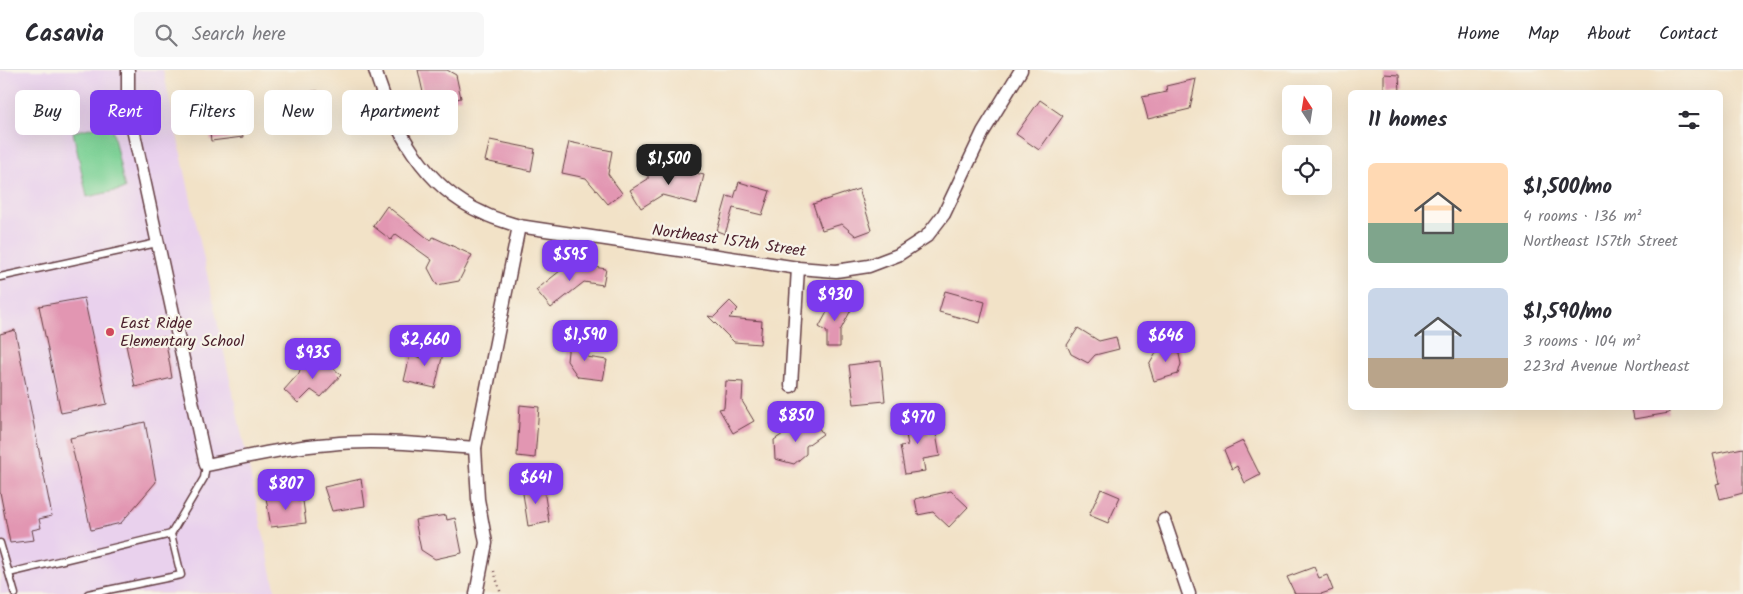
<!DOCTYPE html>
<meta charset="utf-8">
<style>
:root{--surface:#fff;--page:#f7f7f7;--text:#2b2b33;--muted:#7c7c81;--line:#e1e1e2;--accent:#7c3aed}
body{margin:0;font-family:Kalam,sans-serif;background:var(--page);color:var(--text);height:100vh;display:flex;flex-direction:column;font-size:19px;white-space:nowrap}
*{box-sizing:border-box;margin:0}
p{font-size:16px;color:var(--muted)}
.icon{flex:none;width:28px;height:28px;fill:none;stroke:currentColor;stroke-width:2;stroke-linecap:round;stroke-linejoin:round}
.map{position:relative;flex:1;overflow:hidden}
.side{position:absolute;left:1348px;top:20px;width:375px;height:320px;display:flex;flex-direction:column;background:var(--surface);border-radius:8px;box-shadow:0 5px 20px #0002}
.side>*{flex:none}
.banner{position:absolute;left:15px;top:20px;width:475px;height:45px;display:flex;gap:10px}
.needle{width:32px;rotate:348deg}
.fabs{position:absolute;left:1282px;top:15px;display:grid;gap:10px}
.fabs a{display:grid;place-items:center;width:50px;height:50px;border-radius:8px;background:var(--surface);box-shadow:0 5px 20px #0002;font-size:25px}
.price{position:absolute;translate:-50% -42px;padding:0 11px;border-radius:10px;background:var(--accent);color:#fff;font-size:16px;line-height:32px;filter:drop-shadow(0 1px 2px #0008)}
.price::after{content:'';position:absolute;left:50%;top:30px;width:15px;height:11px;margin-left:-8px;background:inherit;clip-path:polygon(0 0,100% 0,50% 100%)}
.price.active{background:#222;color:#fff}
ul{padding:0;list-style:none}
li{display:flex;align-items:center;gap:15px;height:125px;padding:0 20px}
li span{display:grid;place-items:center;flex:none;width:140px;height:100px;border-radius:8px;color:#555}
li>.icon{margin-inline-start:auto}
span .icon{width:60px;height:60px;fill:#fffc;stroke-width:1}
li b{font-size:21px}
h2{display:flex;justify-content:space-between;align-items:center;height:60px;padding:0 20px;font-size:21px}
.chip{padding:0 18px;border-radius:8px;background:var(--surface);box-shadow:0 5px 20px #0002;font-size:18px;line-height:45px}
.chip.active{background:var(--accent);color:#fff}
header{display:flex;align-items:center;gap:30px;box-sizing:border-box;height:70px;padding:0 25px;background:var(--surface);border-bottom:1px solid var(--line)}
header strong{font-size:24px}
nav{display:flex;gap:28px;margin-inline-start:auto;font-size:18px}
.search{width:350px;height:45px;background:var(--page);display:flex;align-items:center;gap:12px;box-sizing:border-box;padding:0 18px;border-radius:8px;color:var(--muted);font-size:19px}
.map>svg:first-child{display:block}
</style>
<header>
<strong>Casavia</strong>
<div class="search"><svg class="icon" aria-label="search" viewBox="0 0 24 24"><circle cx="10" cy="10" r="6"/><path d="M15 15l6 6"/></svg>Search here</div>
<nav><a>Home</a><a>Map</a><a>About</a><a>Contact</a></nav>
</header>
<div class="map">
<svg width="1743" height="524" viewBox="0 0 1743 524">
<rect width="100%" height="100%" fill="#f7f3e8"/>
<filter id="ink" filterUnits="userSpaceOnUse"><feTurbulence type="fractalNoise" baseFrequency=".02" numOctaves="2"/><feDisplacementMap in="SourceGraphic" scale="10" xChannelSelector="R" yChannelSelector="G"/><feConvolveMatrix kernelMatrix="1 2 1 2 8 2 1 2 1" color-interpolation-filters="sRGB"/></filter>
<filter id="wash" filterUnits="userSpaceOnUse"><feTurbulence type="fractalNoise" baseFrequency=".0096" numOctaves="4" result="noise"/><feDisplacementMap in="SourceGraphic" scale="20" xChannelSelector="R" yChannelSelector="G"/><feGaussianBlur stdDeviation="1.12" result="paint"/><feColorMatrix in="noise" values="0 0 0 0 0 0 0 0 0 0 0 0 0 0 0 0 0 1.4 0 .05"/><feComposite in="paint" operator="in"/></filter>
<g filter="url(#wash)">
<rect width="100%" height="100%" fill="#f2e2c7"/>
<path fill="#e9d1ed" d="M0 0H163L276 523 0 524Z"/>
<path fill="#7bd195" stroke="#627860" d="M111 53 125 119 87 127 73 62Z"/>
<g id="blocks">
<g fill="#e296b2">
<path d="M418 0H447L456 5 461 28 426 36Z"/>
<path d="M1384 4 1399 5 1400 22H1384Z"/>
<path d="M1196 9 1190 39 1148 49 1142 27 1167 22 1166 16Z"/>
<path d="M318 21 320 32 328 30 331 49 284 56 283 48 278 51 272 38 289 29 288 23Z"/>
<path d="M1040 30 1063 46 1039 80 1016 64Z"/>
<path d="M221 42 222 49 240 46 243 67 211 71 210 62 202 63 200 48 206 47V44Z"/>
<path d="M490 70 535 79 531 101 485 91Z"/>
<path d="M569 72 612 81 608 104 622 123 608 134 586 108 562 103Z"/>
<path d="M648 98H675L704 105 697 134 662 125 641 138 630 120 648 109Z"/>
<path d="M739 112 770 121 762 145 733 138 725 164 717 161 727 126 734 128Z"/>
<path d="M859 119 872 160 856 166 842 154 822 160 813 134Z"/>
<path d="M387 136 431 171 433 167 472 185 459 211 437 215 428 198 432 190 396 164 391 170 373 156Z"/>
<path d="M570 193 606 199 603 215 584 212 551 238 536 220Z"/>
<path d="M945 221 985 232 980 253 939 242Z"/>
<path d="M84 228 107 334 61 343 39 236Z"/>
<path d="M834 229 852 238 840 261V277H827V262L819 257Z"/>
<path d="M730 231 738 239 729 248 762 251 760 274 734 272 708 246 714 247Z"/>
<path d="M1078 258 1099 271 1116 267 1119 279 1095 285 1088 293 1071 284 1067 275Z"/>
<path d="M15 260 52 446 39 449 41 458 32 460 34 470 10 473 0 422V264Z"/>
<path d="M165 267 172 308 135 317 126 275Z"/>
<path d="M569 272 589 275 587 287 607 290 603 310 578 307 567 291Z"/>
<path d="M1177 274 1181 294 1178 304 1154 311 1149 295 1159 278Z"/>
<path d="M426 275 444 279 435 318 404 311 410 285 423 288Z"/>
<path d="M323 289 341 305 321 327 311 320 298 333 284 320 299 303 302 293Z"/>
<path d="M881 291 885 331 854 334 849 295Z"/>
<path d="M726 311 743 312 742 331 754 351 733 363 719 339 724 338Z"/>
<path d="M520 335 539 337 535 388 517 386Z"/>
<path d="M1632 338H1668L1669 343 1634 349Z"/>
<path d="M925 346 929 365 936 364 940 386 923 389 925 401 905 404 900 376 908 375 903 350Z"/>
<path d="M814 351 823 364 806 376V384L794 394 775 389 774 370 789 360 796 363Z"/>
<path d="M145 352 156 412 121 453 91 460 70 368Z"/>
<path d="M1243 371 1260 405 1245 413 1237 396 1232 399 1224 380Z"/>
<path d="M1743 378V423L1720 429 1716 414 1720 413 1713 384Z"/>
<path d="M361 409 365 436 332 441 324 417Z"/>
<path d="M543 413 549 452 528 456 522 417Z"/>
<path d="M1101 419 1120 427 1108 453 1089 445Z"/>
<path d="M951 421 968 437 949 457 933 442 918 445 915 429Z"/>
<path d="M298 423 297 431H303L306 453 271 457 266 428Z"/>
<path d="M446 445 447 450 455 448 462 483 435 489 421 480 415 450Z"/>
<path d="M1314 497 1319 508 1327 505 1333 520 1321 524H1295L1287 507Z"/>
</g>
</g>
</g>
<g filter="url(#ink)">
<use href="#blocks" fill-opacity="0" stroke="#633c42" stroke-width="1"/>
<g fill="none" stroke-linecap="round" stroke-linejoin="round">
<defs>
<g id="lane">
<path d="M0 207 157 173"/>
<path d="M0 473 15 524"/>
<path d="M9 503 171 464"/>
<path d="M88 524 181 505 171 464 204 408 206 395"/>
</g>
<g id="street">
<path d="M128 0V36L206 395C247 387 288 377 330 374 378 369 427 375 475 378"/>
<path d="M375 0C392 57 425 118 483 143 494 149 507 152 519 156L475 378 478 429 486 473 476 524"/>
<path d="M519 156 798 198 836 201 869 196 898 185 927 166 944 144 983 62 1021 0"/>
<path d="M791 316 798 198"/>
<path d="M1164 450 1189 524"/>
</g>
</defs>
<use href="#lane" stroke="#633c42" stroke-width="9"/>
<use href="#street" stroke="#633c42" stroke-width="15"/>
<path stroke="#633c42" stroke-width="2.5" stroke-dasharray="1 4" stroke-linecap="butt" d="M494 501 501 524"/>
<use href="#lane" stroke="#fff" stroke-width="6"/>
<use href="#street" stroke="#fff" stroke-width="12"/>
</g>
</g>
<circle fill="#d1495b" stroke="#f7f3e8" stroke-width="2" cx="110" cy="262" r="5"/>
<g text-anchor="middle" dominant-baseline="central" stroke-width="4.5" stroke-linejoin="round" paint-order="stroke">
<g font-size="16" fill="#4a1f2b" stroke="#f7f3e8">
<text transform="translate(729 171) rotate(8)">Northeast 157th Street</text>
</g>
<g font-size="16" fill="#4a1f2b" stroke="#f7f3e8" text-anchor="start">
<text x="120" y="253">East Ridge<tspan x="120" dy="18">Elementary School</tspan></text>
</g>
</g>
</svg>
<div class="fabs">
<a><svg class="needle" viewBox="-14 -14 28 28"><path d="M0-13l5 13h-10z" fill="#e53935"/><path d="M0 13l5-13h-10z" fill="#7c7c81"/></svg></a>
<a><svg class="icon" aria-label="locate" viewBox="0 0 24 24"><circle cx="12" cy="12" r="6"/><path d="M12 2v4M12 18v4M2 12h4M18 12h4"/></svg></a>
</div>
<b class="price active" style="left:669px;top:116px">$1,500</b>
<b class="price" style="left:570px;top:212px">$595</b>
<b class="price" style="left:835px;top:252px">$930</b>
<b class="price" style="left:585px;top:292px">$1,590</b>
<b class="price" style="left:1166px;top:293px">$646</b>
<b class="price" style="left:425px;top:297px">$2,660</b>
<b class="price" style="left:313px;top:310px">$935</b>
<b class="price" style="left:796px;top:373px">$850</b>
<b class="price" style="left:918px;top:375px">$970</b>
<b class="price" style="left:536px;top:435px">$641</b>
<b class="price" style="left:286px;top:441px">$807</b>
<div class="banner">
<a class="chip">Buy</a>
<a class="chip active">Rent</a>
<a class="chip">Filters</a>
<a class="chip">New</a>
<a class="chip">Apartment</a>
</div>
<section class="side">
<h2>11 homes<svg class="icon" aria-label="filters" viewBox="0 0 24 24"><path d="M4 7h16M4 17h16"/><circle cx="9" cy="7" r="2"/><circle cx="15" cy="17" r="2"/></svg></h2>
<ul>
<li><span style="background:linear-gradient(#ffd9b3 60%,#7fa58c 0)"><svg class="icon" aria-label="home" viewBox="0 0 24 24"><path d="M3 11l9-7 9 7M6 9v11h12V9"/></svg></span><div><b>$1,500/mo</b><p>4 rooms · 136 m²</p><p>Northeast 157th Street</p></div></li>
<li><span style="background:linear-gradient(#c9d6e8 70%,#b9a48a 0)"><svg class="icon" aria-label="home" viewBox="0 0 24 24"><path d="M3 11l9-7 9 7M6 9v11h12V9"/></svg></span><div><b>$1,590/mo</b><p>3 rooms · 104 m²</p><p>223rd Avenue Northeast</p></div></li>
</ul>
</section>
</div>
